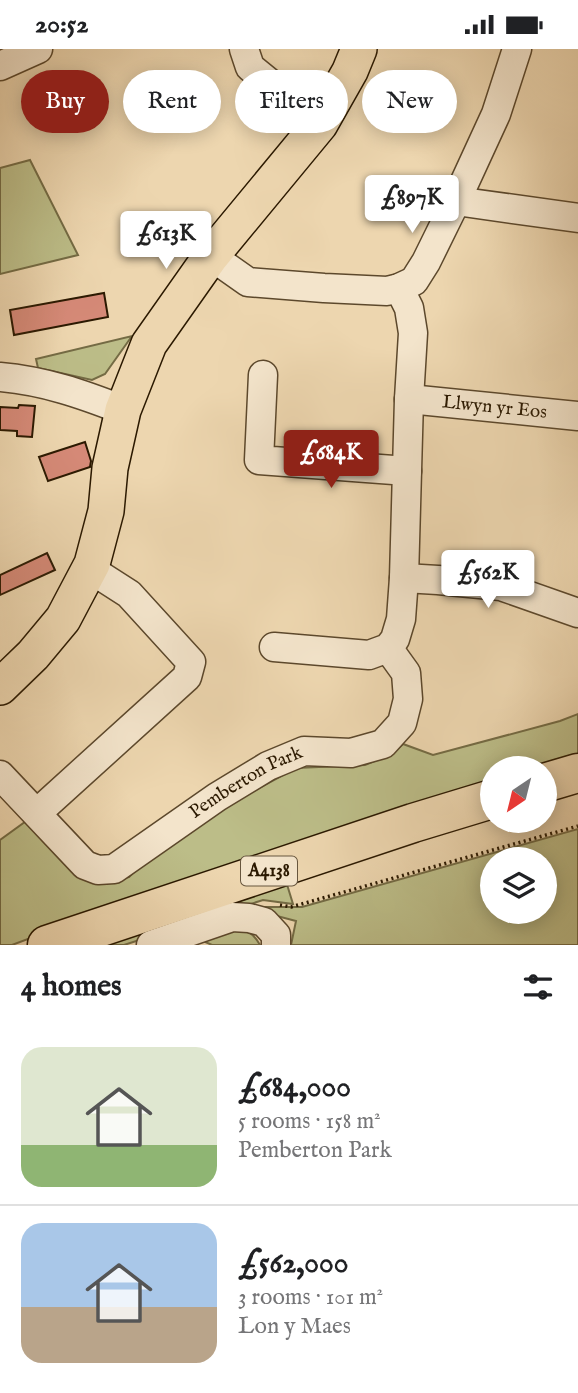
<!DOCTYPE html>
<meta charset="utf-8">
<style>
:root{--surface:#fff;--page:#f2f2f2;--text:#202124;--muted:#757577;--line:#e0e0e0;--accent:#8f2418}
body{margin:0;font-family:"IM FELL English",serif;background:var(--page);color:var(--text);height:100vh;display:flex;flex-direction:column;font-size:26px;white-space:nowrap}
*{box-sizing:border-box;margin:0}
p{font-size:23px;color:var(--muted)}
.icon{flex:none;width:38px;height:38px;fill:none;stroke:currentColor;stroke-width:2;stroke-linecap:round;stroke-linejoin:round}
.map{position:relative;height:896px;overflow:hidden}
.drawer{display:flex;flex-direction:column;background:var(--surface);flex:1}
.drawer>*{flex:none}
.guide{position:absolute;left:21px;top:21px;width:537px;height:63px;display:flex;gap:14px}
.needle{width:46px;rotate:215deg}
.fabs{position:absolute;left:480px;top:707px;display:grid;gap:14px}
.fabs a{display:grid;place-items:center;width:77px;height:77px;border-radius:50%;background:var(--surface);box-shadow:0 4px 18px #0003;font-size:35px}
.price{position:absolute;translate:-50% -60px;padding:0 16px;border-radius:7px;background:#fff;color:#222;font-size:23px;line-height:46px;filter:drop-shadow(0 2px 4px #0008)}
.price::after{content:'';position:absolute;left:50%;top:42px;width:21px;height:16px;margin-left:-10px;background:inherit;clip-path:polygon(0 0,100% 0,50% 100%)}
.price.active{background:var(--accent);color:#fff}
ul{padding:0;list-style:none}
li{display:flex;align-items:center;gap:21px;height:175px;padding:0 21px}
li+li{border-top:2px solid var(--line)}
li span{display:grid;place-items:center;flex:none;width:196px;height:140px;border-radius:21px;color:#555}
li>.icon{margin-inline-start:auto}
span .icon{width:84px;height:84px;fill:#fffc;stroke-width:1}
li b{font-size:30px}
h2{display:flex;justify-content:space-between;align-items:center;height:84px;padding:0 21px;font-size:30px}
.tag{padding:0 24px;border-radius:32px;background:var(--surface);box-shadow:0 4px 18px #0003;font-size:24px;line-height:63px}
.tag.active{background:var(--accent);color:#fff}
.status{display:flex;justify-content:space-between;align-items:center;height:49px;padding:0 35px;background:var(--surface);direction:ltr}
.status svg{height:19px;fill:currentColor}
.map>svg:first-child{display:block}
</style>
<div class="status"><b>20:52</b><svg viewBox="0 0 49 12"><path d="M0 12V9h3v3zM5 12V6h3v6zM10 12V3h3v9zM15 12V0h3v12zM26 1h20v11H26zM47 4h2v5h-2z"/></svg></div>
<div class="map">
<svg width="578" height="896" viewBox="0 0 578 896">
<rect width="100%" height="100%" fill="#edd6af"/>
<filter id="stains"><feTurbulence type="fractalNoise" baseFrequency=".00286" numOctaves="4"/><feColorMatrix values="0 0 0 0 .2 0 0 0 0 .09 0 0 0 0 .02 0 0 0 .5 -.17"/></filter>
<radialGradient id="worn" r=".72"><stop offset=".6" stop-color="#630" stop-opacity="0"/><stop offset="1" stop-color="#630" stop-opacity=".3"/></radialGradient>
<g fill="#bcbd88" stroke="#746b44" stroke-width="2" fill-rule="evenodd">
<path d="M30 111 78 206 0 225V119Z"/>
<path d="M132 287 105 325 92 331 38 319 36 310Z"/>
<path d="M578 665V710L544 719H492V737L127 853 12 896H0V791L29 770 112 831 129 828 141 816 237 751 296 719 365 716 392 705 403 695 433 706 560 672Z"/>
<path d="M578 780V896H291L296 872 254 861 260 858H302ZM492 810H544V863H492Z"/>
<path d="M285 829 293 855 263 851 124 896H85Z"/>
<path d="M229 879C245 882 251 880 260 896H212L196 889Z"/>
</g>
<g fill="#d58977" stroke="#2b1901" stroke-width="2">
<path d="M104 244 108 268 14 286 10 261Z"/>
<path d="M19 356 35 357 32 388 17 387V382L0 381V358L18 359Z"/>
<path d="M85 393 91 412 90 418 48 432 39 408Z"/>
<path d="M47 504 55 521 0 546V526Z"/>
</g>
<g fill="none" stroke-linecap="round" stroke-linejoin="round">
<defs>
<g id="minor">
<path d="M244 0 250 18 320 75"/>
<path d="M0 17 38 0"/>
<path d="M456 152 578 169"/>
<path d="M211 207 248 233 324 239 387 242 399 239 414 232 426 213 456 152 496 65 517 0"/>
<path d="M263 326 259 411 407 422"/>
<path d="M0 328C45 332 82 345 123 361"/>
<path id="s1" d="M409 350 578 367"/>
<path d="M404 529 438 531 501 537 578 564"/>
<path d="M274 598 369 606 388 599 395 590 401 570 404 529 409 350 413 284 409 259 399 239"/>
<path id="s2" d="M0 726 85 816 98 821 114 820 217 748 268 717 304 702 351 704 383 695 402 674 408 650 406 624 388 599"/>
<path d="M37 764 187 628 191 613 129 545 90 520"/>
<path d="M151 896 232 868 249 869 264 873 276 886V896"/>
</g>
<path id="major" d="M0 638 33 606 63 570 92 515 106 462 110 419 123 361 149 295 211 207 320 75 350 22 359 0"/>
<g id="highway">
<path d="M544 734 578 724"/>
<path d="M47 896 413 774 492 750"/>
</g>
</defs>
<use href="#minor" stroke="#5c482c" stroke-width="31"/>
<use href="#major" stroke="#2b1901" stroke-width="38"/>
<use href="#highway" stroke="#2b1901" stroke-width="41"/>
<path stroke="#2b1901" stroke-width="3.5" stroke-dasharray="2 3.5" stroke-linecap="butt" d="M280 856 291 858 578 777"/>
<use href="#minor" stroke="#f3e4cb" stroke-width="28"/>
<use href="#major" stroke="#edd6af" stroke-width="35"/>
<use href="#highway" stroke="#edd6af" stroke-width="38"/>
</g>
<g text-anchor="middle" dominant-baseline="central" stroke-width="7" stroke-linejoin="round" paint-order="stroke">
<rect fill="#f3e4cb" stroke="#67563e" stroke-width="2" x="241" y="807.5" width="56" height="29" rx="5"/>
<g font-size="18" font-weight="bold" fill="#2b1901">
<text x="269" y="822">A4138</text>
</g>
<g font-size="19" fill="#2b1901" stroke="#f3e4cb">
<text stroke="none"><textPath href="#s1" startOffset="86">Llwyn yr Eos</textPath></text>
<text stroke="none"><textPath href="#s2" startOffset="312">Pemberton Park</textPath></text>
</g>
</g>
<rect width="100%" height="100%" filter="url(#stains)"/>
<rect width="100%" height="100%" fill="url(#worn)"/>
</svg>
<div class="fabs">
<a><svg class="needle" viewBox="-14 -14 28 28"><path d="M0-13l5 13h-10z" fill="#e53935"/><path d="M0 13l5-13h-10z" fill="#757577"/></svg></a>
<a><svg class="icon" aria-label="layers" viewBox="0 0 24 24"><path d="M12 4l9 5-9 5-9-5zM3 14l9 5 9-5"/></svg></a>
</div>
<b class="price" style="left:412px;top:186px">£897K</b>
<b class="price" style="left:166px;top:222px">£613K</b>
<b class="price active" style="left:331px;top:441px">£684K</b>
<b class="price" style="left:488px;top:561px">£562K</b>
<div class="guide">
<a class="tag active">Buy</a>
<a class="tag">Rent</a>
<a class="tag">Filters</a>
<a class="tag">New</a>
</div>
</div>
<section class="drawer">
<h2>4 homes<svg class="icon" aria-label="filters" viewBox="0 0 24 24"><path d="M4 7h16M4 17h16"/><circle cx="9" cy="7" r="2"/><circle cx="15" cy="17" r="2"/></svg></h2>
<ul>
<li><span style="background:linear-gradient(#dfe7d0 70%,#8fb573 0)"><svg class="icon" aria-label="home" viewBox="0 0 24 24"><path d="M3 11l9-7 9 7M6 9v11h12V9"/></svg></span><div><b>£684,000</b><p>5 rooms · 158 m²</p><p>Pemberton Park</p></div></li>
<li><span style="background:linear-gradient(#a9c7e8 60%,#b9a48a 0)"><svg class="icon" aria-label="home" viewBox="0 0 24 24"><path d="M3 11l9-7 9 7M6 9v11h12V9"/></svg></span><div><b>£562,000</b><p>3 rooms · 101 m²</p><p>Lon y Maes</p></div></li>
</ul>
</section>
